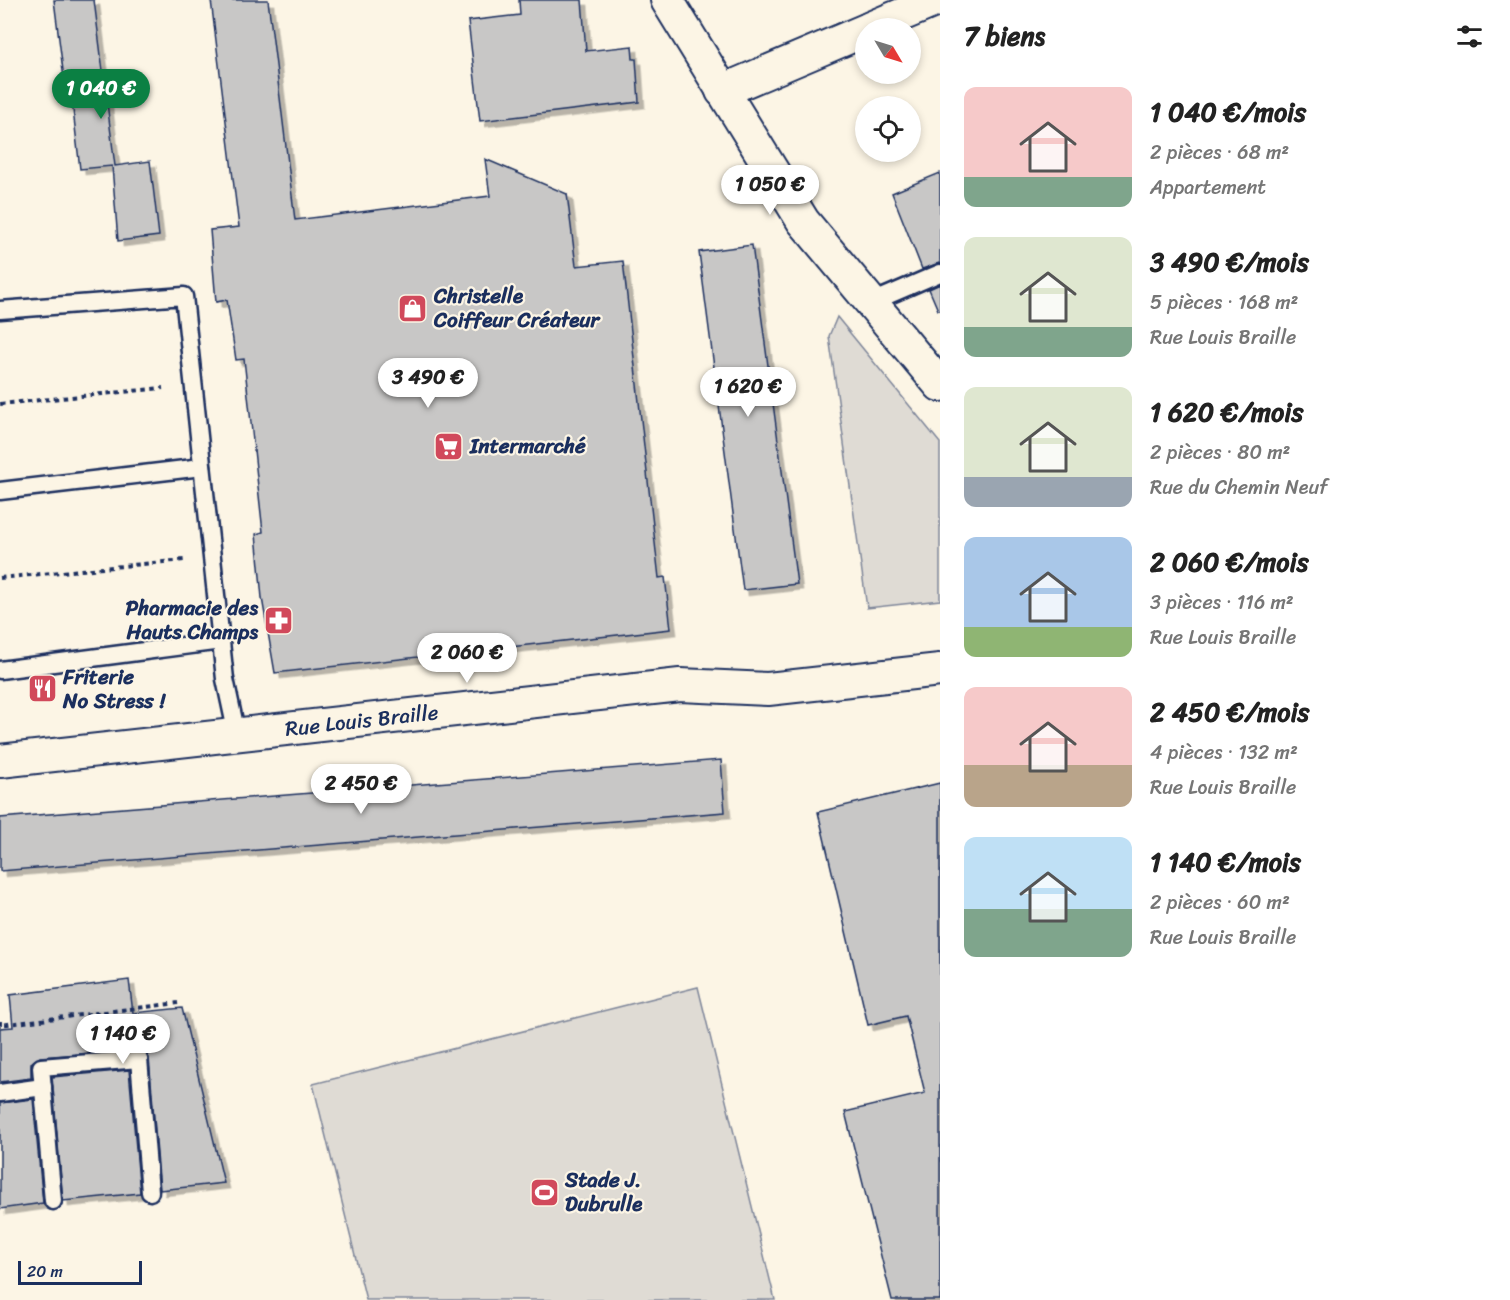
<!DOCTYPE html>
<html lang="fr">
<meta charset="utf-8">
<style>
:root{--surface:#fff;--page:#f6f6f6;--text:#222;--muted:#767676;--accent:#0b8043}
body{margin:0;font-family:Sriracha,sans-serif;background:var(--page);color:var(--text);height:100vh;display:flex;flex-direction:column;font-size:22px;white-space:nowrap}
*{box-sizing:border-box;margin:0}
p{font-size:20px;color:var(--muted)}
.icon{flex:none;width:33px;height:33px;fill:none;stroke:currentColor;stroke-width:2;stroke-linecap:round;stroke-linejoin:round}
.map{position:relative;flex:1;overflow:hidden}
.panel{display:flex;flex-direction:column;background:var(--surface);width:570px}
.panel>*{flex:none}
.needle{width:39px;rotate:128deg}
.controls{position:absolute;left:855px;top:18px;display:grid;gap:12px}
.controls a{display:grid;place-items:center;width:66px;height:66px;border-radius:50%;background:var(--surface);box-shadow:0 3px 9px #0003;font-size:30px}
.scale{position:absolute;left:18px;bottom:15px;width:124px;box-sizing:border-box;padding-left:6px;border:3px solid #1b2f5e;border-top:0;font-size:16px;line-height:21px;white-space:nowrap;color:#1b2f5e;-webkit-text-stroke:4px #fcf5e5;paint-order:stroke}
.price{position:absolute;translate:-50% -51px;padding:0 14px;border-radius:21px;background:#fff;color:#222;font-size:20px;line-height:39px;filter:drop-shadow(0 2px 3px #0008)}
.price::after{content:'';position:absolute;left:50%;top:36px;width:18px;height:14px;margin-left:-9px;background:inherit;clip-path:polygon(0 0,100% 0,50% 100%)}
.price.active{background:var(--accent);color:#fff}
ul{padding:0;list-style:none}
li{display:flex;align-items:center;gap:18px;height:150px;padding:0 24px}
li span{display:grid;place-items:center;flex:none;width:168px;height:120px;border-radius:12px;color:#555}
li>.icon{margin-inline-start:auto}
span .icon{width:72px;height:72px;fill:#fffc;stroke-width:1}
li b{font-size:26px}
h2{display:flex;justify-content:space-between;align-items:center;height:72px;padding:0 24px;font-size:26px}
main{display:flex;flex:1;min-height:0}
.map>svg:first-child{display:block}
</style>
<main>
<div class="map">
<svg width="940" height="1300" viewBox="0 0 940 1300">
<defs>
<filter id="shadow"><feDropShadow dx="5.5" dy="5.5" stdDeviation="0" flood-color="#0004"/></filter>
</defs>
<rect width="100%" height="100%" fill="#fcf5e5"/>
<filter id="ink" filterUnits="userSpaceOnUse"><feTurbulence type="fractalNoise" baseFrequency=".0167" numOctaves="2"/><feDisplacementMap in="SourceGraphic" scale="12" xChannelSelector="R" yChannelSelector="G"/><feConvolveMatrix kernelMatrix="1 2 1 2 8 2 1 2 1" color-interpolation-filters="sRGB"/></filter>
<g filter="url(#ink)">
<g fill="#dfdbd4" stroke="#7d8599" stroke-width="1.5">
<path d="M837 317 940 443V600L867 608 829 336Z"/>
<path d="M698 987 775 1300H366L313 1084Z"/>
</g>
<g fill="#c8c7c6" stroke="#1b2f5e" stroke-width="1.5" filter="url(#shadow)">
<path d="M54 0H94L115 166 150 161 159 236 118 241 112 166 80 169 71 93 66 94Z"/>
<path d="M211 0H268L295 220 490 196 485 159 567 194 576 266 623 261 659 578 665 577 671 629 275 673 262 598 256 534 263 532 244 359 236 360 227 300 216 302 210 230 239 227Z"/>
<path d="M519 0H582L586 51 632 46 633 59H636L639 102 480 121 468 21 520 15Z"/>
<path d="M940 173V263L922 269 892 193Z"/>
<path d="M752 245 797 584 743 590 699 252Z"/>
<path d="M940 284V310H938L929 289Z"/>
<path d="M721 760 725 812 0 871V818Z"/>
<path d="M940 783V1300H892L845 1112 925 1093 906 1016 868 1025 818 812Z"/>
<path d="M129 980 133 1013 182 1008 224 1183 160 1190 149 1058 143 1049 40 1057 31 1063V1078L0 1082V1028L13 1027 10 995Z"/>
<path d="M129 1070 140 1193 63 1201 52 1077Z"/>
<path d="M33 1099 43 1203 0 1209V1103Z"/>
</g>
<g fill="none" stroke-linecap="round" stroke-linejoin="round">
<defs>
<g id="service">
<path d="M870 303 940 273"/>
<path d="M0 310 184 296 225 679 237 735"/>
<path d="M0 491 202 467"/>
<path d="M0 670 221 641"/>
<path d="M0 1093 43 1087"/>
<path d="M53 1201 41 1067 139 1059 150 1192"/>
</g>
<g id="minor">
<path d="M667 0 803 221 940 385"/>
<path d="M870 28 937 0"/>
<path d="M722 91 866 30"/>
<path id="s1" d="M0 761 680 685 768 689 940 670"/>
</g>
</defs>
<use href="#service" stroke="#1b2f5e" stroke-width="21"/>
<use href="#minor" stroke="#1b2f5e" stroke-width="36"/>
<g stroke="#1b2f5e" stroke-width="4" stroke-dasharray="4.5 4.5" stroke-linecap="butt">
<path d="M0 404 163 388"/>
<path d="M0 578 184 560"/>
<path d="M0 1021V1025L178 1003"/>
</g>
<use href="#service" stroke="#fcf5e5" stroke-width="16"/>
<use href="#minor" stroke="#fcf5e5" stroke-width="32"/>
</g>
</g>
<defs>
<symbol id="shop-square" viewBox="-11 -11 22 22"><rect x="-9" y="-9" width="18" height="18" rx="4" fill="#d1495b" stroke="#fcf5e5"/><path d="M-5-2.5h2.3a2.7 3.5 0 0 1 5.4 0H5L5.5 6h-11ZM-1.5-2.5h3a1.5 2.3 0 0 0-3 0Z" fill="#fff"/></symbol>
<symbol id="supermarket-square" viewBox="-11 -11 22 22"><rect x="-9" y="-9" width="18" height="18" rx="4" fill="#d1495b" stroke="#fcf5e5"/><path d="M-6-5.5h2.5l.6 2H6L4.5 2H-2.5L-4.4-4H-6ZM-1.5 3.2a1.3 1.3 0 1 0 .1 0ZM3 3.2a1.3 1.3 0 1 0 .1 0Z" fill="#fff"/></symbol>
<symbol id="pharmacy-square" viewBox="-11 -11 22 22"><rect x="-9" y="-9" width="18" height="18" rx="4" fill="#d1495b" stroke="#fcf5e5"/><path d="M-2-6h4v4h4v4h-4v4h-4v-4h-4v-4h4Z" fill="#fff"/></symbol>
<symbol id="restaurant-square" viewBox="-11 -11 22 22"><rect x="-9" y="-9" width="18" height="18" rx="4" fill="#d1495b" stroke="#fcf5e5"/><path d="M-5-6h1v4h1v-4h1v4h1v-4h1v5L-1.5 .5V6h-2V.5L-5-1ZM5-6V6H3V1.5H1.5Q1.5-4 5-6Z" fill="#fff"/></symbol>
<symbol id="stadium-square" viewBox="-11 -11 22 22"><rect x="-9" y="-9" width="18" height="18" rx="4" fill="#d1495b" stroke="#fcf5e5"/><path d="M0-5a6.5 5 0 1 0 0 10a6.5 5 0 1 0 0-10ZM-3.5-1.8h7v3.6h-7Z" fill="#fff"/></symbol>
</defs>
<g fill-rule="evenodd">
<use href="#shop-square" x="396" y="292" width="33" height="33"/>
<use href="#supermarket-square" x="432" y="430" width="33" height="33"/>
<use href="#pharmacy-square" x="262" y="604" width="33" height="33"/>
<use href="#restaurant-square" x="26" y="672" width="33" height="33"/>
<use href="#stadium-square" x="528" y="1176" width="33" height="33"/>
</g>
<g text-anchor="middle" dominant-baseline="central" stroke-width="4.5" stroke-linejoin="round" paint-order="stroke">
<g font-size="21" font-weight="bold" fill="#1b2f5e" stroke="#fcf5e5" text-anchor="start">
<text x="434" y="296">Christelle<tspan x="434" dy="24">Coiffeur Créateur</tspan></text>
<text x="470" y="446">Intermarché</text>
<text x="258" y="608" text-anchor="end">Pharmacie des<tspan x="258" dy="24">Hauts Champs</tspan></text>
<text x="63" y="677">Friterie<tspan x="63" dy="24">No Stress !</tspan></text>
<text x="565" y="1180">Stade J.<tspan x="565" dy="24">Dubrulle</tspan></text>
</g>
<g font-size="21" fill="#1b2f5e" stroke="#fcf5e5">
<text stroke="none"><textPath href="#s1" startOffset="364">Rue Louis Braille</textPath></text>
</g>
</g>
</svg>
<div class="controls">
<a><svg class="needle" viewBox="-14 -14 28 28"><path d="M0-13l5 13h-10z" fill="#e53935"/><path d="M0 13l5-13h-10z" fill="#767676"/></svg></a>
<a><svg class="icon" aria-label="locate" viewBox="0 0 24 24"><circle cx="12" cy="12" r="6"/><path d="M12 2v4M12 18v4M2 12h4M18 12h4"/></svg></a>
</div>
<div class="scale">20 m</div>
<b class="price active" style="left:101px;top:120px">1 040 €</b>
<b class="price" style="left:770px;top:216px">1 050 €</b>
<b class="price" style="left:428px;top:409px">3 490 €</b>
<b class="price" style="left:748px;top:418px">1 620 €</b>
<b class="price" style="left:467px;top:684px">2 060 €</b>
<b class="price" style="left:361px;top:815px">2 450 €</b>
<b class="price" style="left:123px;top:1065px">1 140 €</b>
</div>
<section class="panel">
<h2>7 biens<svg class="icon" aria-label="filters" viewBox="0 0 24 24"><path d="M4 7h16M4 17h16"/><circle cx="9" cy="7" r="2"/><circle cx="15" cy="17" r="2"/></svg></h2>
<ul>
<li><span style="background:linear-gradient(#f6c9c9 75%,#7fa58c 0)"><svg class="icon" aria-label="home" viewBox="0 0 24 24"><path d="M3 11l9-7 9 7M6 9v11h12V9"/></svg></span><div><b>1 040 €/mois</b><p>2 pièces · 68 m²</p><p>Appartement</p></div></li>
<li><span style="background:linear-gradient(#dfe7d0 75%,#7fa58c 0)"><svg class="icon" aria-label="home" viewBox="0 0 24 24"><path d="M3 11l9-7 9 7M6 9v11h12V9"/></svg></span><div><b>3 490 €/mois</b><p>5 pièces · 168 m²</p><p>Rue Louis Braille</p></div></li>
<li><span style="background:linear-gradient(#dfe7d0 75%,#9aa5b1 0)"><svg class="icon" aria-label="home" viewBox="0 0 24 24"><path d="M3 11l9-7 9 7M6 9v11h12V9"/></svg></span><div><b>1 620 €/mois</b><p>2 pièces · 80 m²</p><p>Rue du Chemin Neuf</p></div></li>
<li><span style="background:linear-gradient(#a9c7e8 75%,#8fb573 0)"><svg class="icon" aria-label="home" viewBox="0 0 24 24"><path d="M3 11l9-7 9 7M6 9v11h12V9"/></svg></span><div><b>2 060 €/mois</b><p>3 pièces · 116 m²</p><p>Rue Louis Braille</p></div></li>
<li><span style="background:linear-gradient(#f6c9c9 65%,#b9a48a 0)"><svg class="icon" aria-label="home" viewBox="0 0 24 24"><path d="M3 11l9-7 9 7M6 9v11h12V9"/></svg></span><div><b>2 450 €/mois</b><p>4 pièces · 132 m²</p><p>Rue Louis Braille</p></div></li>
<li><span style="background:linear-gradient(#bfe0f5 60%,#7fa58c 0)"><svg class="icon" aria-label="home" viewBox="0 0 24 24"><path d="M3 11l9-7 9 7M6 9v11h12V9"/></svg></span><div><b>1 140 €/mois</b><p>2 pièces · 60 m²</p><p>Rue Louis Braille</p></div></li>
</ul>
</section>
</main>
